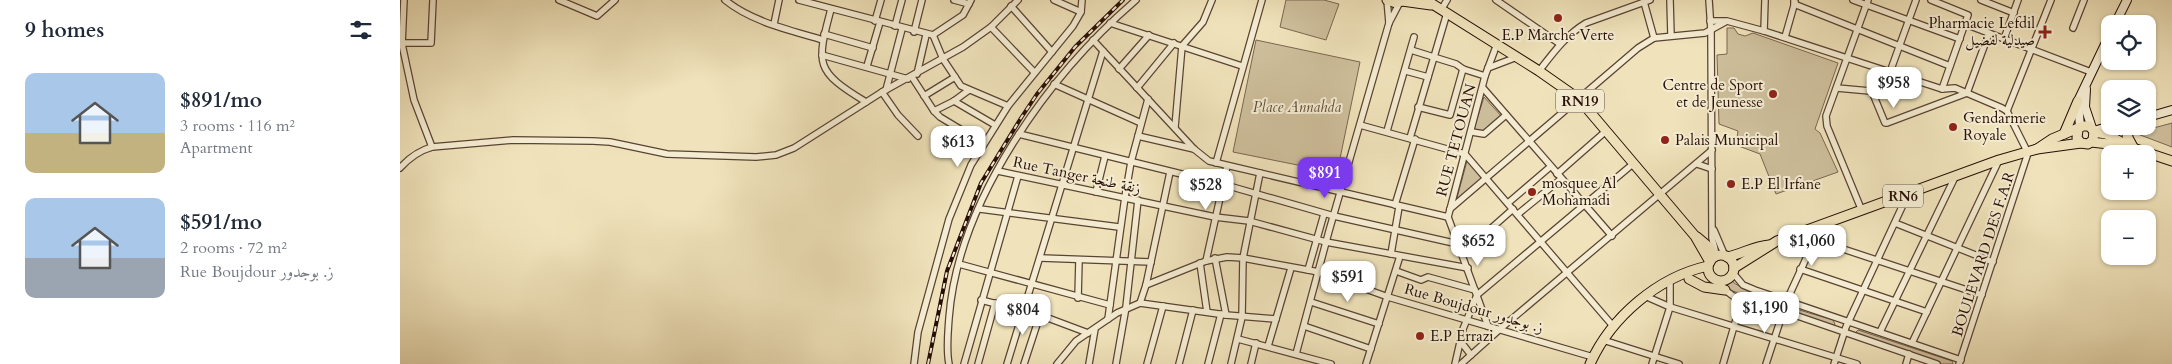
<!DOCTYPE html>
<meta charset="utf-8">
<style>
:root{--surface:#fff;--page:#f6f6f7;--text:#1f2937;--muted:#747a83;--accent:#7c3aed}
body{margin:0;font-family:Cardo,Amiri,serif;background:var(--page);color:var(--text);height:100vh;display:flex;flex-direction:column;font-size:19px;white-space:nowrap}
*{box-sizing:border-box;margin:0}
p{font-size:16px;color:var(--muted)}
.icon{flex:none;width:28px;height:28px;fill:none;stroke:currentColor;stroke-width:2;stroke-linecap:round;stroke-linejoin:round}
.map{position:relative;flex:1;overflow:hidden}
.panel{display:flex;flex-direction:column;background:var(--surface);width:400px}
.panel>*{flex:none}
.fabs{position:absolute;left:1701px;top:15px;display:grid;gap:10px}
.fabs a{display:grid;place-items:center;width:55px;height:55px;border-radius:10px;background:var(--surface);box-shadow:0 1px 4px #0004;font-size:25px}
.price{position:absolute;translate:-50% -42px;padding:0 11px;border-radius:10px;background:#fff;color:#222;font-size:16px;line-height:32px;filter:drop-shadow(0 1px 2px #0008)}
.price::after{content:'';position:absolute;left:50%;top:30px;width:15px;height:11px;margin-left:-8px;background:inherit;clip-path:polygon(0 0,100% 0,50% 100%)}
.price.on{background:var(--accent);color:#fff}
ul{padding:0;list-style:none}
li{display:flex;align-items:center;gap:15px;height:125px;padding:0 25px}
li span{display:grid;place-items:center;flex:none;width:140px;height:100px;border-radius:10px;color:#555}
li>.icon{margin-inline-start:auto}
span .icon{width:60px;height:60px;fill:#fffc;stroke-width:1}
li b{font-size:21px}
h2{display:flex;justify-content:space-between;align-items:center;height:60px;padding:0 25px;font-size:21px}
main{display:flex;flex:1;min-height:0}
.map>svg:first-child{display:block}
</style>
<main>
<section class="panel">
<h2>9 homes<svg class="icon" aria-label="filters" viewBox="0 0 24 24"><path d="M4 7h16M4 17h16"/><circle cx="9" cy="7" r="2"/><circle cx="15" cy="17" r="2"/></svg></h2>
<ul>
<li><span style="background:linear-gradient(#a9c7e8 60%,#c2b280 0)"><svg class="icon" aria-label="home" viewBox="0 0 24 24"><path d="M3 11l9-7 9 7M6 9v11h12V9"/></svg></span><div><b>$891/mo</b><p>3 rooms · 116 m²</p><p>Apartment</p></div></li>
<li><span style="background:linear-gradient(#a9c7e8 60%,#9aa5b1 0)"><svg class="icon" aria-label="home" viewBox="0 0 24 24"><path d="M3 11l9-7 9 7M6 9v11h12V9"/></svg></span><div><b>$591/mo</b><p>2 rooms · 72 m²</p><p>Rue Boujdour ز. بوجدور</p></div></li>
</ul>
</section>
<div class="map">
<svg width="1772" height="364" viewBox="0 0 1772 364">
<rect width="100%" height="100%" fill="#f0e3bb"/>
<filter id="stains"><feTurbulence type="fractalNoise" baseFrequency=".004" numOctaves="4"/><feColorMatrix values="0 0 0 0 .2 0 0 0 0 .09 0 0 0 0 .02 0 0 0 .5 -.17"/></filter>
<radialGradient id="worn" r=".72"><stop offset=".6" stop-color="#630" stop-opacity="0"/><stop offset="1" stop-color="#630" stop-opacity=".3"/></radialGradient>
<g fill="#cebf9c" stroke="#7a6651">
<path d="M886 0H924L939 4 926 40 880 27Z"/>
<path d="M1327 28H1334L1338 34 1345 36 1353 33 1438 63 1415 129 1420 133 1438 172 1376 194 1360 154 1336 145 1338 131 1319 124 1317 55 1327 54Z"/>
<path d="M856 40 960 62 937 173 833 152Z"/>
<path d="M1084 97 1102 117 1084 133 1074 129Z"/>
<path d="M1772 123V147L1735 133Z"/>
<path d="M1067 161 1083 178 1060 199 1057 198Z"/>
<path d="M1328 277C1341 295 1410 313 1433 320L1435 324 1434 326 1324 288 1319 282Z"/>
<path d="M1458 330 1552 361 1553 364H1540L1458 336 1456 332Z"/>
</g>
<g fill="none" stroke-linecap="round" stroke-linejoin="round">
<defs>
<g id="street">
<path d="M4 0 2 44 14 100 32 147"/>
<path d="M159 0 197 16 215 0"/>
<path d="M325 0C352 22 390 30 423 40"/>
<path d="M399 0 533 35 563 15 571 0"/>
<path d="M554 0 569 4"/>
<path d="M654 0 681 12"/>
<path d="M987 0 989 23"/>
<path d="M1096 0 1160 44"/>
<path d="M1270 0 1271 35"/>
<path d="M1309 0 1311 30 1312 238 1315 250"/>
<path d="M1394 0V4L1550 66"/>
<path d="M1453 0 1560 39"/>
<path d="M1531 0 1568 15 1542 89"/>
<path d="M1581 0 1614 13"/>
<path d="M1244 2 1254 38"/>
<path d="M611 6 652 52"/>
<path d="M431 9C416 65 415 71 466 102"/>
<path d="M1041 10 1047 0"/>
<path d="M475 21 481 0"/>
<path d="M1310 21H1327L1364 31 1542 89 1555 88 1602 108 1607 111 1627 151V156L1559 364"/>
<path d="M710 23 842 66"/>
<path d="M374 24 379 0"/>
<path d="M1565 24 1691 72"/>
<path d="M495 26 502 0"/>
<path d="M591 27 634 72"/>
<path d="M1673 28 1684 0"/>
<path d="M1364 31 1365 0"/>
<path d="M514 32 522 0"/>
<path d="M424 34 473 48"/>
<path d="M533 35 543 59 561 86 608 106"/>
<path d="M1385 37 1395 2"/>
<path d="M1604 39 1618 0"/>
<path d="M693 40 794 149 809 161 1048 217"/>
<path d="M0 43H31L33 0"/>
<path d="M1011 50 1056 64 1063 69 1085 76"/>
<path d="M422 55 508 79"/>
<path d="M467 66 480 22"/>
<path d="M1088 68 1117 57"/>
<path d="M719 69 749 35"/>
<path d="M1006 71 1028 77"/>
<path d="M1139 71C1153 53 1166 35 1186 23L1250 0"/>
<path d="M1490 72 1516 0"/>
<path d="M517 74 526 35"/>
<path d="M512 77 534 111 540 117 583 143"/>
<path d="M654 84 741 123"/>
<path d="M737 88 774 43"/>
<path d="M1083 88 1212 236"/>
<path d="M1437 88 1470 91 1473 94 1485 123H1487L1567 93 1589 33"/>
<path d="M486 90 502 29"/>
<path d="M482 92 498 115 518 136"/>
<path d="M524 96 555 77"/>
<path d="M554 101 595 125"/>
<path d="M1018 107 1050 115 1063 69"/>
<path d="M534 111 554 101 569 90"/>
<path d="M1607 111 1651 0"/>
<path d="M960 125 1065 154 1213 326"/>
<path d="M775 127 782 46 803 22 812 0"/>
<path d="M987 131 1014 37"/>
<path d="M1072 132 1084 134 1106 115"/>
<path d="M619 134 822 184 934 216 1058 244"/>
<path d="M738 136 794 149"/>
<path d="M1010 138 1047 13"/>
<path d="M816 163 862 0"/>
<path d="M1297 164 1312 169"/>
<path d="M0 168C9 158 18 151 32 147L113 140 193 141 210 142 267 154 356 157 376 155 394 148 482 92 563 47 591 27 618 0"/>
<path d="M598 171 815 217 849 221 926 242 1068 268"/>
<path d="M1157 174 1206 131"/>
<path d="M696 192 705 156"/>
<path d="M1108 203 1150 167"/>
<path d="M995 205 1015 139"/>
<path d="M580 209 719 227"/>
<path d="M1050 209 1238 48 1254 38 1305 33 1325 22"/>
<path d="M1462 211 1427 126 1426 116 1468 0"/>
<path d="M1118 214 1161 179"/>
<path d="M1495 223 1593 262"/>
<path d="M1314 230 1325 256"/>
<path d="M1413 239 1582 295"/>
<path d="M991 254 999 207"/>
<path d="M1062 254 1113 209"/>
<path d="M641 258 751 262"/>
<path d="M815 258 826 315"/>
<path d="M806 261 827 166"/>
<path d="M800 263 807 312"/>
<path d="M559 264 710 305"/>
<path d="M1400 269 1527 312"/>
<path d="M908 270 924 214"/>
<path d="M996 271 1021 280 1028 277 1075 290"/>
<path d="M1333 273 1343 285 1355 290 1561 360"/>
<path d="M1318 281 1325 290 1333 296 1383 311 1537 364"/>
<path d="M746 285 806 261 827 257 843 258 919 272 988 297 1193 357"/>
<path d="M1245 296 1270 307 1457 364"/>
<path d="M678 298 679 260"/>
<path d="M581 300 640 315 688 333"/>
<path d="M911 302 979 324"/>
<path d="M740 303 746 285 770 172"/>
<path d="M708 319 725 197 731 162 748 99"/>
<path d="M904 326 971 349"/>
<path d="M1088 326 1048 217 1085 76 1097 44"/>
<path d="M1480 332 1555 177"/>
<path d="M838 339 931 364"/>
<path d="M1203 340 1279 364"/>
<path d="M1061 342 1071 355"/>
<path d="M1512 343 1599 160"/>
<path d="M868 346 891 268"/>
<path d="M896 354 929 231 989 23 1000 2"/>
<path d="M514 364 518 332 549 219 571 165 608 106 673 26 681 12 682 0"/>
<path d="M549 364C546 349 548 333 549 318 558 200 649 75 736 0"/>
<path d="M564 364 618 176"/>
<path d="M578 364 595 303"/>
<path d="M607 364 703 51"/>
<path d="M624 364 640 315"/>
<path d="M657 364 676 341 717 313 740 303 826 315 876 319"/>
<path d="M689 364 695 329"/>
<path d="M716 364 726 307 738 200"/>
<path d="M747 364 763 306"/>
<path d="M779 364 793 310"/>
<path d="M808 364 821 314"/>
<path d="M831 364 842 317 843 258 860 173"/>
<path d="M851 364 856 343"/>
<path d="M966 364 1000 256"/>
<path d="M1055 364 1063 329 1077 295 1234 163"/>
<path d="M1061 364 1100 329 1312 150"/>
<path d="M1252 364 1270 307V281"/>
<path d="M1323 364 1342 299"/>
<path d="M1366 364 1387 300 1421 226"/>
<path d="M1434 364 1446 327 1508 194"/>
<path d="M1506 364 1509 354"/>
</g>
<g id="secondary">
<path d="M1715 24 1727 0"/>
<path d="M1686 89 1685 107 1692 128"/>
<path d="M1748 117 1772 110"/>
<path d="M1680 127 1678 101 1710 34"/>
<path d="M1694 131 1710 126"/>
</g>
<g id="primary">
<path d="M987 0 996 3 1004 0"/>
<path d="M1026 0 1139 71 1179 99 1295 236 1310 262"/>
<path d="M1002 1 1031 5"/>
<path d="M1732 126 1727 136 1733 147"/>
<path d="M1694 132 1706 134 1725 144"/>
<path d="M1664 134 1678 101"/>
<path d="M1691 142 1727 146 1772 161"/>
<path d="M1637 149 1652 139 1683 126H1689L1694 131 1693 140 1688 144 1681 143 1677 138 1678 130"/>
<path d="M1297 237 1310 248 1316 256"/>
<circle cx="1321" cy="268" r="13"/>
<path d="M1327 257C1342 254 1354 246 1369 245"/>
<path d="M1334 268 1377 241 1599 160 1637 149 1681 143"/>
<path d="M1289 279 1304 287 1325 290"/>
<path d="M1190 364C1211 317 1258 277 1308 266"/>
</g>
</defs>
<use href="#street" stroke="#594333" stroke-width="8"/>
<use href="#secondary" stroke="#270e06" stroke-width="10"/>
<use href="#primary" stroke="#270e06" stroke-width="11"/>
<use href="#street" stroke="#f5edd3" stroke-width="5.5"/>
<use href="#secondary" stroke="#f5edd3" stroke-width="8"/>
<use href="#primary" stroke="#f0e3bb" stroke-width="9"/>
<defs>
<path id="rail" d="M528 364 547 271 581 183 621 118 637 94 675 47 723 0"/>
</defs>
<use href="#rail" stroke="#270e06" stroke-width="4"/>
<use href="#rail" stroke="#f5edd3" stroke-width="2" stroke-dasharray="5.5" stroke-linecap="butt"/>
</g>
<g fill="#8f2418" stroke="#f5edd3" stroke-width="2">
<circle cx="1158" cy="18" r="5"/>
<path d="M1642.5 24.5h5v5h5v5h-5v5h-5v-5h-5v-5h5z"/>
<circle cx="1373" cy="94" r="5"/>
<circle cx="1553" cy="127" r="5"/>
<circle cx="1265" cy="140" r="5"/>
<circle cx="1331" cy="184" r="5"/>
<circle cx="1132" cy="192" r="5"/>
<circle cx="1020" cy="336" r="5"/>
</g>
<g text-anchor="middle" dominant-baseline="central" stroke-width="4" stroke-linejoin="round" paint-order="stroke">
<g fill="#f5edd3" stroke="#655144" stroke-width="1">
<rect x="1156" y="89.5" width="48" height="23" rx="4"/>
<rect x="1483" y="184.5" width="40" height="23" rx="4"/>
</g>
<g font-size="14" font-weight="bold" fill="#270e06">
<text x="1180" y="101">RN19</text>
<text x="1503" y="196">RN6</text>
</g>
<g font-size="15" fill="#270e06" stroke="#f5edd3" text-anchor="start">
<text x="1635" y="23" text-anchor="end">Pharmacie Lefdil<tspan x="1635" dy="17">صيدلية لفضيل</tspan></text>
<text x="1158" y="35" text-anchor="middle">E.P Marche Verte</text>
<text x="1363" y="85" text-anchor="end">Centre de Sport<tspan x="1363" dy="17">et de Jeunesse</tspan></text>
<text x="1563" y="118">Gendarmerie<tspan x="1563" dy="17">Royale</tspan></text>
<text x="1275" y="140">Palais Municipal</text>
<text x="1142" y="183">mosquee Al<tspan x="1142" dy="17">Mohamadi</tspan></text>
<text x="1341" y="184">E.P El Irfane</text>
<text x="1030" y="336">E.P Errazi</text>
</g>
<g font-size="15" font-style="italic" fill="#614c3a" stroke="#f5edd3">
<text x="897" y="107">Place Annahda</text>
</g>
<g font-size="15" fill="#270e06" stroke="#f5edd3">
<text transform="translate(1056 140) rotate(-75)">RUE TETOUAN</text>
<text transform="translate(677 175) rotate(12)">Rue Tanger زنقة طنجة</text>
<text transform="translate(1583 254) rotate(-72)">BOULEVARD DES F.A.R</text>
<text transform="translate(1074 308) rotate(16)">Rue Boujdour ز. بوجدور</text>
</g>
</g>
<rect width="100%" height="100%" filter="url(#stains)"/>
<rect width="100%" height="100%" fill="url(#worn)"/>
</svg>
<div class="fabs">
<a><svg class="icon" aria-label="locate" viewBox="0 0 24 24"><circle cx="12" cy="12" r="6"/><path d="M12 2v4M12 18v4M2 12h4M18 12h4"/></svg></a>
<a><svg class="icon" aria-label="layers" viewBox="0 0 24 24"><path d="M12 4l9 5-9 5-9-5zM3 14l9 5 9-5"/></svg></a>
<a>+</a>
<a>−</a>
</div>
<b class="price" style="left:1494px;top:109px">$958</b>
<b class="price" style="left:558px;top:168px">$613</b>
<b class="price on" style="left:925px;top:199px">$891</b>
<b class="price" style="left:806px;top:211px">$528</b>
<b class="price" style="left:1078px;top:267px">$652</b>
<b class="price" style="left:1412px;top:267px">$1,060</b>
<b class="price" style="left:948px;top:303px">$591</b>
<b class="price" style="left:1365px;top:334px">$1,190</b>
<b class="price" style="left:623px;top:336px">$804</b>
</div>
</main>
